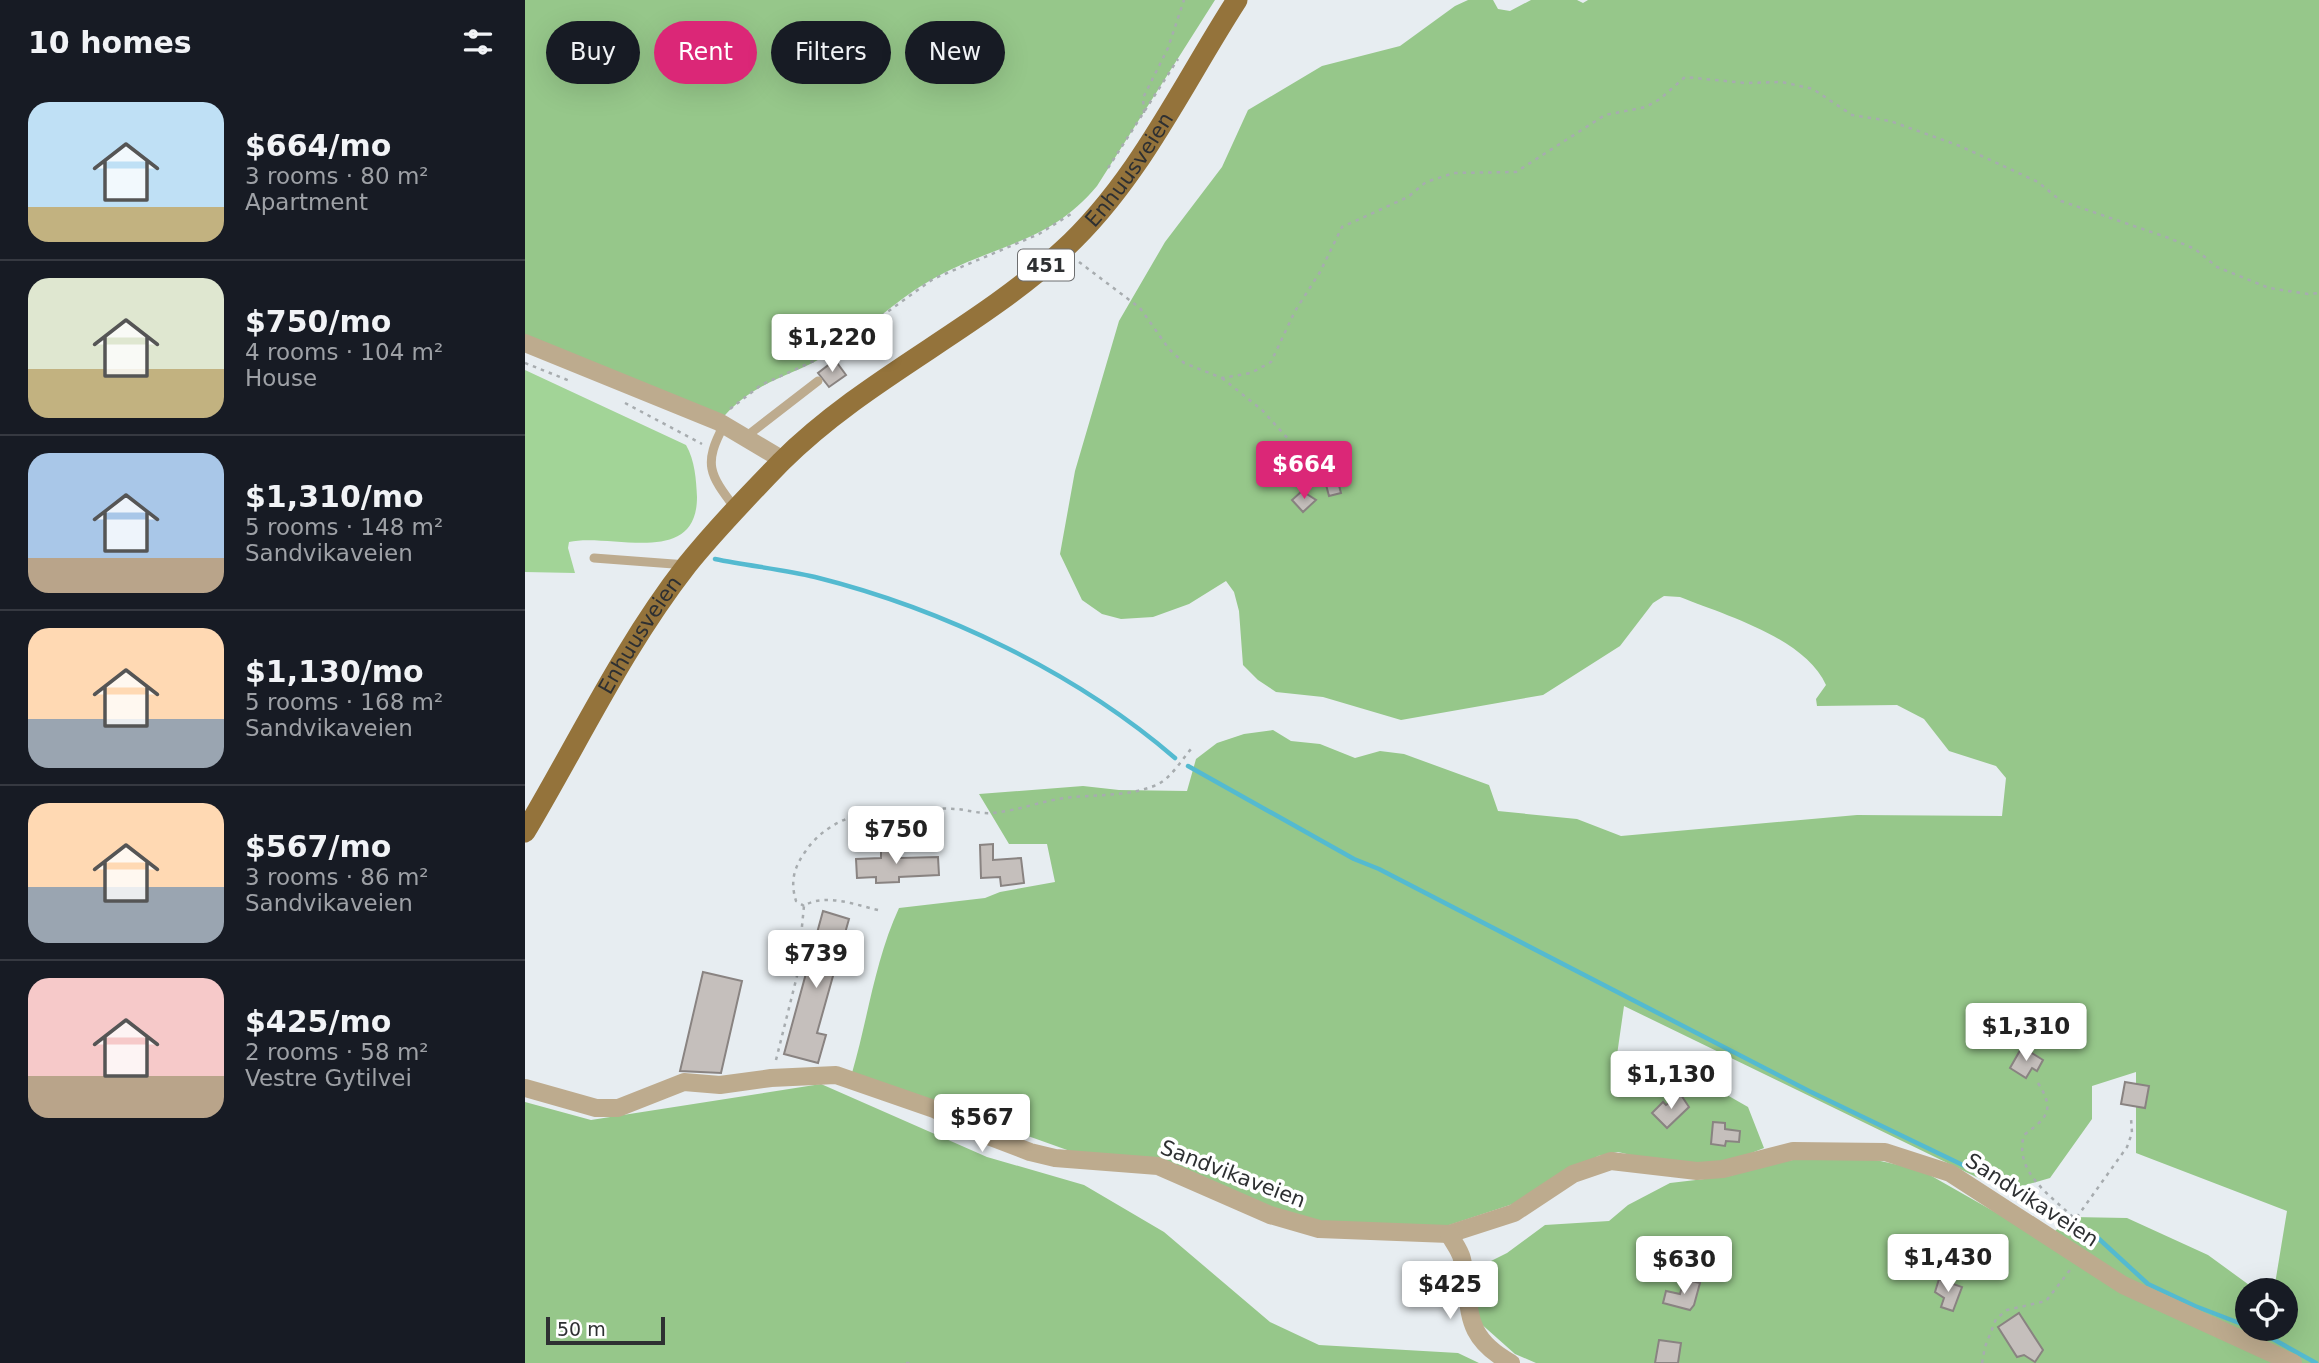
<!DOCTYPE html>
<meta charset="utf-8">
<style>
:root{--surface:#171b24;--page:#20242c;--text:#f1f3f6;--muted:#9ea1a6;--line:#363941;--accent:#db2777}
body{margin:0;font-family:"DejaVu Sans",sans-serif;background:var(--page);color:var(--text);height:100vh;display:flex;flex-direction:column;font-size:26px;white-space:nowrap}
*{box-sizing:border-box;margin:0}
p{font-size:23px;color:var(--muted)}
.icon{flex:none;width:38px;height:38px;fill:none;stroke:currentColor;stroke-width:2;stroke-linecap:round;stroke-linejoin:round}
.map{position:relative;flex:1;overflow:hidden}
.drawer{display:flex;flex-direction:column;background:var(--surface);width:525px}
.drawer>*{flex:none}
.hud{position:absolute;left:21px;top:21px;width:665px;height:63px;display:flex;gap:14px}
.controls{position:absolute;left:1710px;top:1278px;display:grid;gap:14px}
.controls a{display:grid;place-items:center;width:63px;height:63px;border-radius:50%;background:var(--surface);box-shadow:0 7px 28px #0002;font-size:35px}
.scale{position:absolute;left:21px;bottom:18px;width:119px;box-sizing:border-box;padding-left:7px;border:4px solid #2e3032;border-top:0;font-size:19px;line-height:24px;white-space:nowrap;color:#2e3032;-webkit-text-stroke:5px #fff;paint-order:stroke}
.price{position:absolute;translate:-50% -60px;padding:0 16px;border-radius:7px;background:#fff;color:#222;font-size:23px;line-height:46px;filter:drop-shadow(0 2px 4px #0008)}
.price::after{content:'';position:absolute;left:50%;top:42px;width:21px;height:16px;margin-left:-10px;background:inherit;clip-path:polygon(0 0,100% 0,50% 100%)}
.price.current{background:var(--accent);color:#fff}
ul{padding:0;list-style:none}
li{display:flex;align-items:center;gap:21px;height:175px;padding:0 28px}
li+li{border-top:2px solid var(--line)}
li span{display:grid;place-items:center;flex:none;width:196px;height:140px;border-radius:21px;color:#555}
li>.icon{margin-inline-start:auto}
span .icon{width:84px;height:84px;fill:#fffc;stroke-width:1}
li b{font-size:30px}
h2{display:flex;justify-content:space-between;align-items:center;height:84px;padding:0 28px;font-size:30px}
.pill{padding:0 24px;border-radius:32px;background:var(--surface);box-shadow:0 7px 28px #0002;font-size:24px;line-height:63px}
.pill.current{background:var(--accent);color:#fff}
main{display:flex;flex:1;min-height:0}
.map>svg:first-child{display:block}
</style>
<main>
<section class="drawer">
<h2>10 homes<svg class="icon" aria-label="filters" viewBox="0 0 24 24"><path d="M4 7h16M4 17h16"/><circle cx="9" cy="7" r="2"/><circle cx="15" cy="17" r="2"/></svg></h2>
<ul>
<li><span style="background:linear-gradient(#bfe0f5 75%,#c2b280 0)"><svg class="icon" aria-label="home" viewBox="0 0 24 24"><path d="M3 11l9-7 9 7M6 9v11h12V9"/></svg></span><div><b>$664/mo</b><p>3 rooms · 80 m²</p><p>Apartment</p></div></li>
<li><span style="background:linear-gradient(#dfe7d0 65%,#c2b280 0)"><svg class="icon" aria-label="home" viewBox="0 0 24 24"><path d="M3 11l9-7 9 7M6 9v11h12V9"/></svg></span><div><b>$750/mo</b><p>4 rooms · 104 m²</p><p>House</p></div></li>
<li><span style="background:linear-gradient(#a9c7e8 75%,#b9a48a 0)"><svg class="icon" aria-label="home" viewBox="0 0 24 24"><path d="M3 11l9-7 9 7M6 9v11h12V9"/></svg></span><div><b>$1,310/mo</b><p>5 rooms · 148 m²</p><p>Sandvikaveien</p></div></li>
<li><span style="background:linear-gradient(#ffd9b3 65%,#9aa5b1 0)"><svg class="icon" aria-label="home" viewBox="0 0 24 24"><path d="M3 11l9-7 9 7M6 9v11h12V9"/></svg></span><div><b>$1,130/mo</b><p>5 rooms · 168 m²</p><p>Sandvikaveien</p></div></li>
<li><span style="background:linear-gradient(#ffd9b3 60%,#9aa5b1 0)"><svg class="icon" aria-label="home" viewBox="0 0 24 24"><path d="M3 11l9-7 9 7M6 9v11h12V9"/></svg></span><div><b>$567/mo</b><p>3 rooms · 86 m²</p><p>Sandvikaveien</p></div></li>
<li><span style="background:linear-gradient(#f6c9c9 70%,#b9a48a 0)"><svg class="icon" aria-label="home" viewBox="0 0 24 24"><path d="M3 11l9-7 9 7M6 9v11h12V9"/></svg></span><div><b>$425/mo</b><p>2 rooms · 58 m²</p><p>Vestre Gytilvei</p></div></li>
</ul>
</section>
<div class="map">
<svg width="1794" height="1363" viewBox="0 0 1794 1363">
<rect width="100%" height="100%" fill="#e7edf1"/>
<path fill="#a2d497" d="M0 370 161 445C170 461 171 479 172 497 172 569 84 532 44 542L43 548 50 573 0 572Z"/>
<g fill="#96c78a">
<path d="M0 0H690L572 186C523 245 468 244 406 280 369 301 338 333 302 355 259 380 228 381 194 422L0 343Z"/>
<path d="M943 0H968L973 9 985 11 1006 0H1052L1058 3 1063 0H1794V1363H1011L990 1354 954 1322 948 1270 982 1253 1020 1225 1084 1221 1103 1205 1145 1183 1205 1176 1248 1163 1287 1157 1351 1160 1396 1170 1519 1240 1547 1217 1602 1218 1683 1255 1731 1290H1722V1328H1760V1290H1749L1762 1211 1611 1153V1072L1567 1086V1119L1525 1178 1480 1191 1099 1006 1090 1069 1181 1083 1223 1107 1239 1148 1191 1167 1140 1163 1093 1152 1073 1156 988 1204 900 1233 783 1223 631 1162 559 1156 327 1073C343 1018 350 960 374 908L460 898 475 892 530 882 522 844H484L454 794 558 786 594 790 662 791 671 759 692 743 719 734 748 730 766 741 795 744 830 758 855 751 879 754 964 785 973 811 1052 819 1096 836 1332 815 1477 816 1481 778 1471 766 1424 751 1399 719 1372 705 1292 706 1291 699 1301 685C1280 638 1200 615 1155 597L1139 596 1128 603 1095 646 1018 695 876 720 798 697 751 692 733 680 718 665 714 611 709 592 701 581 664 604 628 617 596 619 577 614 557 600 535 554 550 471 594 321 640 242 697 167 723 110 797 66 875 46 930 6Z"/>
<path d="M296 1084 462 1157 559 1185 639 1232 745 1322 794 1345 933 1353 954 1363H0V1102L66 1120Z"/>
</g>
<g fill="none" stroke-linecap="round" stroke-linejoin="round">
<g stroke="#54bad0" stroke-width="4.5">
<path d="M190 559C223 566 257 569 290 577 418 609 550 672 650 758"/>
<path d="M663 766 829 859 854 869 1284 1091 1471 1181 1573 1238 1623 1284 1670 1306 1722 1326"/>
<path d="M1728 1328 1791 1363"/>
</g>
</g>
<g fill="#c5bfbc" stroke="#898381" stroke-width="2">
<path d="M310 360 321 375 304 387 293 373Z"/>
<path d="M812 478 816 493 804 496 800 481Z"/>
<path d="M777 491 791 500 778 512 767 500Z"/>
<path d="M375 844V858L413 857 414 875 374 877V882L351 883V877L332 878 331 859 356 858V845Z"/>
<path d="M468 844V860L496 858 499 883 476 886 475 877 456 878 455 845Z"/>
<path d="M298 911 324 919 292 1033 301 1035 293 1063 259 1054Z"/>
<path d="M178 972 217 981 196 1073 155 1071Z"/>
<path d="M1497 1047 1518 1060 1512 1071 1507 1068 1501 1078 1485 1068Z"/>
<path d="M1600 1082 1624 1086 1620 1108 1596 1104Z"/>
<path d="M1156 1095 1164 1107 1142 1128 1127 1113 1138 1102 1141 1105Z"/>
<path d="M1188 1122 1200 1123V1129L1215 1131 1214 1142 1201 1141 1200 1146 1186 1144Z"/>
<path d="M1446 1251 1466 1255 1463 1274 1442 1270Z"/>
<path d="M1159 1279 1175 1283 1169 1305 1165 1310 1138 1303 1141 1291 1155 1294Z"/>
<path d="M1414 1279 1437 1287 1428 1311 1416 1307 1419 1298 1410 1292Z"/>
<path d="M1494 1313 1518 1350 1510 1362 1499 1355 1492 1357 1473 1327Z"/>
<path d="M1134 1340 1156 1343 1153 1363H1130Z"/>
</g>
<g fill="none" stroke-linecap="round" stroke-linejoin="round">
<g stroke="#a7acaf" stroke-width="2.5" stroke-dasharray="3.5 5" stroke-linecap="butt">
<path d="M619 113 618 98 643 48 659 0"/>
<path d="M583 168 653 59"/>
<path d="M554 262 615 308 644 349 659 363 697 378 726 373 746 362 770 311 795 272 817 227 883 197 901 182 929 173 991 172 1080 115 1121 107 1135 99 1160 77 1220 83 1257 82 1288 89 1327 115 1365 121 1435 146 1513 182 1536 201 1644 238 1670 249 1692 267 1744 288 1783 294 1794 293"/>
<path d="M0 363 45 381"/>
<path d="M697 378 737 410 774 451"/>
<path d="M100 403 177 444"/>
<path d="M205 409 236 385 304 354 408 279 514 234 546 214"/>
<path d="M279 906 271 901C265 881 269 868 280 852 313 803 378 807 431 809 443 810 455 814 467 813 492 811 516 801 540 798 570 794 600 797 629 786 645 780 655 762 666 749"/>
<path d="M251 1060 272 976 279 906C300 892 334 906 357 911"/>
<path d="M1513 1083C1530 1110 1523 1117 1499 1135 1488 1173 1528 1197 1551 1220"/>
<path d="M1542 1231 1602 1147 1607 1133 1606 1118"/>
<path d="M381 1363H386"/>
<path d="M1457 1363 1460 1347 1471 1319 1482 1310 1521 1301 1545 1270"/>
</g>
<g stroke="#bdab8e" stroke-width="9">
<path d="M199 425C178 464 184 474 210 508"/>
<path d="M223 439 227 432 293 381"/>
<path d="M69 558 162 565"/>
</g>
<g stroke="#bdab8e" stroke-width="18">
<path d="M0 343 194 422 258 460"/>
<path d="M0 1088 71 1108H93L159 1082 195 1085 246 1078 311 1075 409 1109 466 1137 505 1152 530 1158 633 1166 745 1215 794 1229 924 1234 989 1213 1048 1174 1086 1161 1172 1171 1198 1169 1268 1151 1360 1152 1425 1173 1598 1285 1768 1363"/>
<path d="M924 1234C928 1242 935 1250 937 1259 948 1307 934 1334 986 1363"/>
</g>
<path stroke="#94733b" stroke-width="21" id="s1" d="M0 832C53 743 98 647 162 565 191 529 224 495 256 462 339 379 451 330 537 251 613 182 657 85 712 0"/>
</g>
<g text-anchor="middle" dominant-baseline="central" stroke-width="7" stroke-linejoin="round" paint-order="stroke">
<rect fill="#fff" stroke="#6d6e70" stroke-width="2" x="493" y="249.5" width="56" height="31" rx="5"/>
<g font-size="19" font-weight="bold" fill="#2e3032">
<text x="521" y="265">451</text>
</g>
<g font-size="21" fill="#2e3032" stroke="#fff">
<text stroke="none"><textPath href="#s1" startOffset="910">Enhuusveien</textPath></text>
<text stroke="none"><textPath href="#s1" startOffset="228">Enhuusveien</textPath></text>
<text transform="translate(708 1174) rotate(21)">Sandvikaveien</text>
<text transform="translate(1507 1200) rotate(33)">Sandvikaveien</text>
</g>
</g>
</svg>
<div class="controls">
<a><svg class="icon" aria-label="locate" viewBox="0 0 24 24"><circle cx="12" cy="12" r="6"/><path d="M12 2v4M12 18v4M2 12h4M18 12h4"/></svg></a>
</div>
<div class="scale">50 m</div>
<b class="price" style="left:307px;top:374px">$1,220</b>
<b class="price current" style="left:779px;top:501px">$664</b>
<b class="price" style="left:371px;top:866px">$750</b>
<b class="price" style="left:291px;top:990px">$739</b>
<b class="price" style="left:1501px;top:1063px">$1,310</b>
<b class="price" style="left:1146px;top:1111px">$1,130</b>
<b class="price" style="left:457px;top:1154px">$567</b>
<b class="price" style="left:1423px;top:1294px">$1,430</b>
<b class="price" style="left:1159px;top:1296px">$630</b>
<b class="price" style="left:925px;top:1321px">$425</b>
<div class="hud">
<a class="pill">Buy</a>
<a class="pill current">Rent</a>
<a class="pill">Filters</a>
<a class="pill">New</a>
</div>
</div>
</main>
